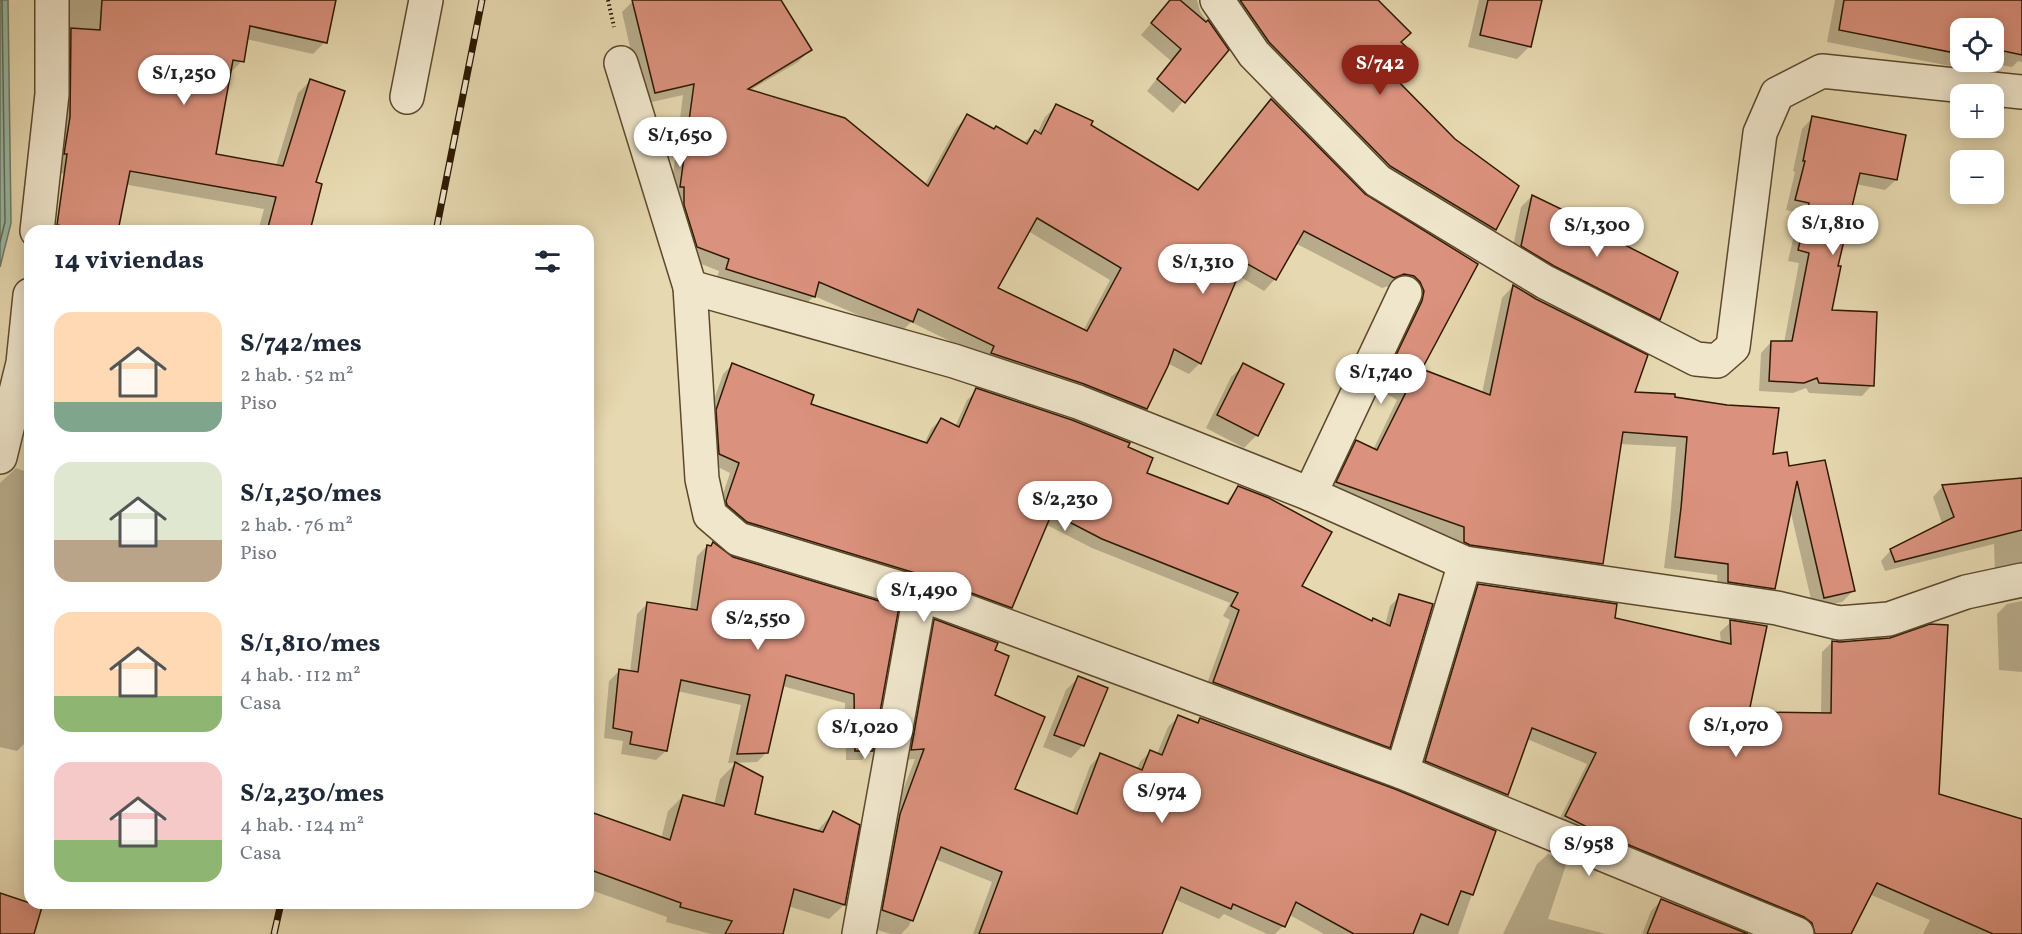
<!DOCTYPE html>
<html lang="es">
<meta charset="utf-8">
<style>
:root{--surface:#fff;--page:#f2f2f3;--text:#1f2937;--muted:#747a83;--accent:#8f2418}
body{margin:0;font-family:Vollkorn,serif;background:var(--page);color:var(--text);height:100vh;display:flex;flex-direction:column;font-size:22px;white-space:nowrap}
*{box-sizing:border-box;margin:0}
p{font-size:20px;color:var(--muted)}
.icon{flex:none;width:33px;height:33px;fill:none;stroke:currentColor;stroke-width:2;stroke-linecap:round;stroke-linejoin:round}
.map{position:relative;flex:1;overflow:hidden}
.details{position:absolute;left:24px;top:225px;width:570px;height:684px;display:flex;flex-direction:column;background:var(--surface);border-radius:18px;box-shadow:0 3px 15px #0003}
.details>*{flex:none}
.controls{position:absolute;left:1950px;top:18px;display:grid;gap:12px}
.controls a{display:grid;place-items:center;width:54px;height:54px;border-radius:12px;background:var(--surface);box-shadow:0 3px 15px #0003;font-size:30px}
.price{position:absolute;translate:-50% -51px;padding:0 14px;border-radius:21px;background:#fff;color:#222;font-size:20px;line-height:39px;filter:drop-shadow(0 2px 3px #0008)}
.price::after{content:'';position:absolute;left:50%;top:36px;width:18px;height:14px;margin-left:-9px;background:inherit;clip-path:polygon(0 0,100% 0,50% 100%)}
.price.selected{background:var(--accent);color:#fff}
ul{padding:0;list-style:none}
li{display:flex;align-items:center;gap:18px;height:150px;padding:0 30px}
li span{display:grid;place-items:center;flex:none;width:168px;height:120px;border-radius:18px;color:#555}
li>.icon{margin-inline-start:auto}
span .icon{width:72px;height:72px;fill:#fffc;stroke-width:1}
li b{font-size:26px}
h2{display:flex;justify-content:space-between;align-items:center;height:72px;padding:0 30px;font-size:26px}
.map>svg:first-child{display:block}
</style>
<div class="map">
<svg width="2022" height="934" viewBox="0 0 2022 934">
<rect width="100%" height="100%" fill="#e6d8b0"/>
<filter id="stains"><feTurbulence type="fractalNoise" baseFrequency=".00333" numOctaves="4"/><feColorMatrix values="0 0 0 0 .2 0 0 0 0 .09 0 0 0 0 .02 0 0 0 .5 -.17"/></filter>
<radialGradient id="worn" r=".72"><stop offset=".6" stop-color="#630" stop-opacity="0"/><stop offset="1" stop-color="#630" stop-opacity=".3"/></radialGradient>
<path fill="#96baa9" stroke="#6c7a65" stroke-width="1.5" d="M0 0H8L11 223 0 267Z"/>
<g fill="#0003" fill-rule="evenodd">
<path d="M58 0H334L325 42 313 54 246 39 242 61 230 73 214 155 276 166 298 93 310 81 314 183 308 231H258L264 209 55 172Z"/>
<path d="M636 0H766L810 50 798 62 749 91 924 186 956 128 967 116 1023 143 1035 132 1037 133 1045 117 1057 105 1197 191 1260 112 1271 101 1364 195 1476 264 1420 370 1482 393 1502 298 1513 286 1633 393 1673 398 1788 468 1824 461 1854 590 1842 602 1813 608 1790 509 1773 588 1762 599 1718 593 1717 575 1664 568 1670 520 1676 447 1620 444 1601 563 1590 575 1453 554V538L1326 494 1345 453 1357 442 1373 450 1397 400 1376 388 1392 285 1382 288 1295 243 1275 279 1264 291 1237 275 1200 363 1189 374 1167 363 1145 408 1134 420 984 358 911 322 900 333 814 296 802 308 716 280 719 271 686 258 670 198 683 95 643 104 622 12 633 1ZM1028 231 1110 280 1083 331 996 289Z"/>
<path d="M1171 0H1197L1200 11 1227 50 1173 113 1147 91 1171 61 1141 35Z"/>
<path d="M1221 0H1376L1399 42 1390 75 1454 140 1517 187 1495 230 1484 241 1379 177Z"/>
<path d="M1479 0H1541L1530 46 1517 59 1468 47Z"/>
<path d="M1835 0H2022V62L2018 61 2012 67 1984 62H1994V28H1960V57L1950 66 1827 42Z"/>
<path d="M1812 118 1896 180 1885 190 1856 184 1836 267 1830 311 1872 385 1862 396 1809 393 1806 388 1793 393 1759 391 1761 353 1771 342 1784 343 1799 263 1788 261 1799 213 1786 210 1795 172 1793 171 1802 129Z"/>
<path d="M1532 196 1609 239 1659 319 1648 330 1511 257 1521 207Z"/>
<path d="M78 219 120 231H66Z"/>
<path d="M732 365 809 405 924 444 931 429 941 419 955 427 967 400 977 390 1125 448 1145 474 1225 504 1238 487 1300 586 1371 622 1373 619 1385 625 1390 606 1400 596 1388 747 1379 756 1204 692 1230 620 1223 616 1230 603 1092 548 1045 524 1011 607 1001 617 737 532 717 512 730 473 710 463 707 420 723 374Z"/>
<path d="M1244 365 1282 384 1257 435 1244 448 1206 428 1231 377Z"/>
<path d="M16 468 30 473V731L28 740 17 751 0 747V483Z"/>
<path d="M2022 479V575L1995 574 1994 544 1885 571 1881 561 1891 550 1942 523 1933 497 1943 486Z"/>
<path d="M713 544 732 558 897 608 871 750 862 760H846L845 703 782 686 767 752 757 762 728 763 741 705 677 691 666 751 656 760 621 754 623 741 604 738 609 681 619 671 630 672 637 614 647 604 690 610 697 556 707 546 710 547Z"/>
<path d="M1479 585 1721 644 1720 632 1731 622 1747 714 1821 715 1822 652 1832 642 1937 795 2022 852V934H1923L1930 920 1869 894 1849 934H1803L1556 826 1587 764 1527 739 1507 795 1497 805 1416 771 1468 596Z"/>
<path d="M2022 601V672L1999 670 1997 614 2007 604Z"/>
<path d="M935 621 993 696 1013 790 1072 814 1090 766 1100 755 1137 769 1140 762 1150 752 1157 754 1168 727 1179 716 1197 723 1201 719 1494 832 1458 934H1324L1288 914 1283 926 1275 934H1267L1224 914 1219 919 1174 899 1161 934H973L992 882 935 859 909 926 901 934H891L871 928 889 826 915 759 901 760 924 632Z"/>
<path d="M1079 677 1083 745 1071 758 1043 747 1066 690Z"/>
<path d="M735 764 753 815 816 832 833 813 858 825 844 905 829 919 788 906 781 934H711L666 922 667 917 588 889V819L661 839 668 811 683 796 714 805 720 779Z"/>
<path d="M1548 854 1567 862 1548 919 1606 934H1503L1537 864Z"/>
<path d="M1662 900 1744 934H1642L1651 911Z"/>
</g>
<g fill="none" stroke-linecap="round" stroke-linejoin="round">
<path stroke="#626a54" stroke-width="1.5" d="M0 242 5 222 2 0"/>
</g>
<g fill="#da917d" stroke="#2e1900" stroke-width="1.5" fill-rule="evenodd">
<path d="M102 0H336L327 43 250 26 244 62 233 60 216 154 283 166 310 79 345 91 316 182 322 184 310 231H267L276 197 130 171 118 231H89L57 225 67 154H64L70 117 71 28 100 30Z"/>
<path d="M632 0H781L812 50 748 89 845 118 928 186 967 114 994 129 996 126 1027 144 1035 130 1041 134 1056 104 1093 121 1091 125 1198 190 1271 99 1365 194 1478 264 1422 369 1490 395 1513 285 1536 299 1648 355 1635 392 1675 394V397L1727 405 1779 408 1773 454 1787 452 1789 466 1825 460 1855 591 1824 598 1797 481 1775 589 1728 582V564L1675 557 1681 508 1687 437 1623 432 1603 564 1470 545 1464 542V527L1336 482 1356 440 1377 450 1408 388 1386 376 1422 301 1424 291 1420 282 1414 276 1404 274 1394 278 1304 231 1276 280 1244 262 1201 364 1174 349 1168 366 1147 409 1084 384 991 353 994 346 918 309 913 322 819 282 815 297 726 269 729 259 697 247 684 205V187H680L694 84 655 93ZM1037 218 1121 268 1087 331 998 288Z"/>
<path d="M1170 0H1180L1206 22 1208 20 1229 50 1185 103 1157 79 1181 49 1151 23Z"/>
<path d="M1240 0H1378L1411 33 1401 42 1414 54 1392 75 1455 139 1519 186 1496 230 1390 166 1269 42Z"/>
<path d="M1488 0H1542L1531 47 1480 35Z"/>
<path d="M1844 0H2022V55L1994 49V28H1960V54L1839 30Z"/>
<path d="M1812 116 1906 135 1897 180 1860 173 1838 266H1841L1832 310 1877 312 1874 386 1819 383 1817 378 1804 383 1769 381 1771 341H1792L1809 253 1798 250 1809 203 1795 200 1805 161H1803Z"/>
<path d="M1532 195 1613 234 1611 238 1678 272 1660 320 1554 266 1521 246Z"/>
<path d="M732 363 814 395 811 404 927 443 941 418 959 427 976 388 1072 420 1130 443 1128 447 1153 458 1147 473 1228 504 1238 486 1269 498 1332 532 1302 586 1372 621 1373 618 1390 626 1399 594 1433 604 1390 748 1213 682 1239 610 1231 606 1238 593 1102 539 1052 513 1012 608 925 576 747 522 727 505 726 501 739 463 719 454 716 410Z"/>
<path d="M1243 363 1284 384 1258 436 1217 415Z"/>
<path d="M2022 478V530L1895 562 1890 549 1954 517 1942 485Z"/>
<path d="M713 542 733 557 899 607 873 751H855L854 694 786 675 768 753 737 754 750 695 681 680 667 751 630 744 632 732 613 728 619 669 638 672 647 602 697 610 707 545 711 546Z"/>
<path d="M1478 584 1617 604 1615 618 1731 644 1730 620 1767 626 1749 712 1831 713 1832 641 1840 642 1890 638 1930 624 1948 625 1939 794 2022 819V934H1993L1877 883 1851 934H1815L1812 923 1804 917 1595 831 1565 816 1596 753 1532 728 1508 795 1425 761Z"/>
<path d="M934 619 998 643 995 650 1009 656 995 695 1045 717 1015 789 1077 814 1100 753 1142 770 1150 750 1162 755 1178 715 1198 723 1200 718 1395 789 1496 831 1473 895 1461 891 1448 925 1421 914 1413 934H1354L1296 902 1285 927 1233 904 1231 909 1181 887 1162 934H979L1002 872 941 847 913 921 882 910 900 814 924 749 911 750Z"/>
<path d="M1078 676 1108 688 1084 746 1054 735Z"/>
<path d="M735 762 763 777 755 814 823 832 833 811 860 825 845 905 794 889 783 934H725L732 921 680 907 681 903 588 869V811L670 840 683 795 724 806Z"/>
<path d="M0 893 42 907 34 934H0Z"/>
<path d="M1661 899 1748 934H1647Z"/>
</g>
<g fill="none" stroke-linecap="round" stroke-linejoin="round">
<defs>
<g id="street">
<path d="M1217 0 1254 54 1378 181 1545 282 1696 359 1717 361 1733 347 1760 133 1777 94 1822 71 2022 92"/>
<path d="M621 63 690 287 702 479 710 515 738 539 920 594 1402 772 1797 934"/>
<path d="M407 97 426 0"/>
<path d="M37 231 52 94V0"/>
<path d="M690 287 954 361 1078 402 1310 494 1465 563 1777 608 1839 623 1889 619 1966 592 2022 580"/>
<path d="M0 457 23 363 30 295"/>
<path d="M1310 494 1405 293"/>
<path d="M1402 772 1465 563"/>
<path d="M859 934 920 594"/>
</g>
</defs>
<use href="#street" stroke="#5c492c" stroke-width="36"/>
<path stroke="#2e1900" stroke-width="4" stroke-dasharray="1.5 3" stroke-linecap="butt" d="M608 0 614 27"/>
<use href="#street" stroke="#efe6cc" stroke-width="33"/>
<defs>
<g id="rail">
<path d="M436 231 482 0"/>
<path d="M274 934 281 903"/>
</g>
</defs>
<use href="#rail" stroke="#2e1900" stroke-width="7"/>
<use href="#rail" stroke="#efe6cc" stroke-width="4.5" stroke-dasharray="14" stroke-linecap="butt"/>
</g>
<rect width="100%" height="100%" filter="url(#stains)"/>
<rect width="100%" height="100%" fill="url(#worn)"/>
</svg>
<div class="controls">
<a><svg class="icon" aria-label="locate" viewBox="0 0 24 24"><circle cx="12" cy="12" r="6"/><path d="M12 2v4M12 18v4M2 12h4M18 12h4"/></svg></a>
<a>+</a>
<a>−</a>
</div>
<b class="price selected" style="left:1380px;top:96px">S/742</b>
<b class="price" style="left:184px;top:106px">S/1,250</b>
<b class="price" style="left:680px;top:168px">S/1,650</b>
<b class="price" style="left:1833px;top:256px">S/1,810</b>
<b class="price" style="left:1597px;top:258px">S/1,300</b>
<b class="price" style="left:1203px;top:295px">S/1,310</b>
<b class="price" style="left:1381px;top:405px">S/1,740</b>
<b class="price" style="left:1065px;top:532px">S/2,230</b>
<b class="price" style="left:924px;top:623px">S/1,490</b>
<b class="price" style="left:758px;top:651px">S/2,550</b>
<b class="price" style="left:1736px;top:758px">S/1,070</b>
<b class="price" style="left:865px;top:760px">S/1,020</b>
<b class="price" style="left:1162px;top:824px">S/974</b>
<b class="price" style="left:1589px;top:877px">S/958</b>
<section class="details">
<h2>14 viviendas<svg class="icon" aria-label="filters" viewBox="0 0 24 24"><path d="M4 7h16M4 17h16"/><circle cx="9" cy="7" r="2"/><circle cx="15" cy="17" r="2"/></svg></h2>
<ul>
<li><span style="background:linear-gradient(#ffd9b3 75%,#7fa58c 0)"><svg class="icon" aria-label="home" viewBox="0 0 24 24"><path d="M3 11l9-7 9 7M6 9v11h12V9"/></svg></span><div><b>S/742/mes</b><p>2 hab. · 52 m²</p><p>Piso</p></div></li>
<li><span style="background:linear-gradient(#dfe7d0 65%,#b9a48a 0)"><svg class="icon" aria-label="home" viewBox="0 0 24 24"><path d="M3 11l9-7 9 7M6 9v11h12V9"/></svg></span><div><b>S/1,250/mes</b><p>2 hab. · 76 m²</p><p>Piso</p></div></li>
<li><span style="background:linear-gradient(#ffd9b3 70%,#8fb573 0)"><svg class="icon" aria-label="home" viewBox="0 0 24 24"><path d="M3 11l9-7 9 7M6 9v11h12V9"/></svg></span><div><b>S/1,810/mes</b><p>4 hab. · 112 m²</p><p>Casa</p></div></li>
<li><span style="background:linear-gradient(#f6c9c9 65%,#8fb573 0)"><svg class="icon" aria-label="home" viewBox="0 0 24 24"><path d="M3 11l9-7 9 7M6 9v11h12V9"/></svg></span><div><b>S/2,230/mes</b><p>4 hab. · 124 m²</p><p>Casa</p></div></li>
</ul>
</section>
</div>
